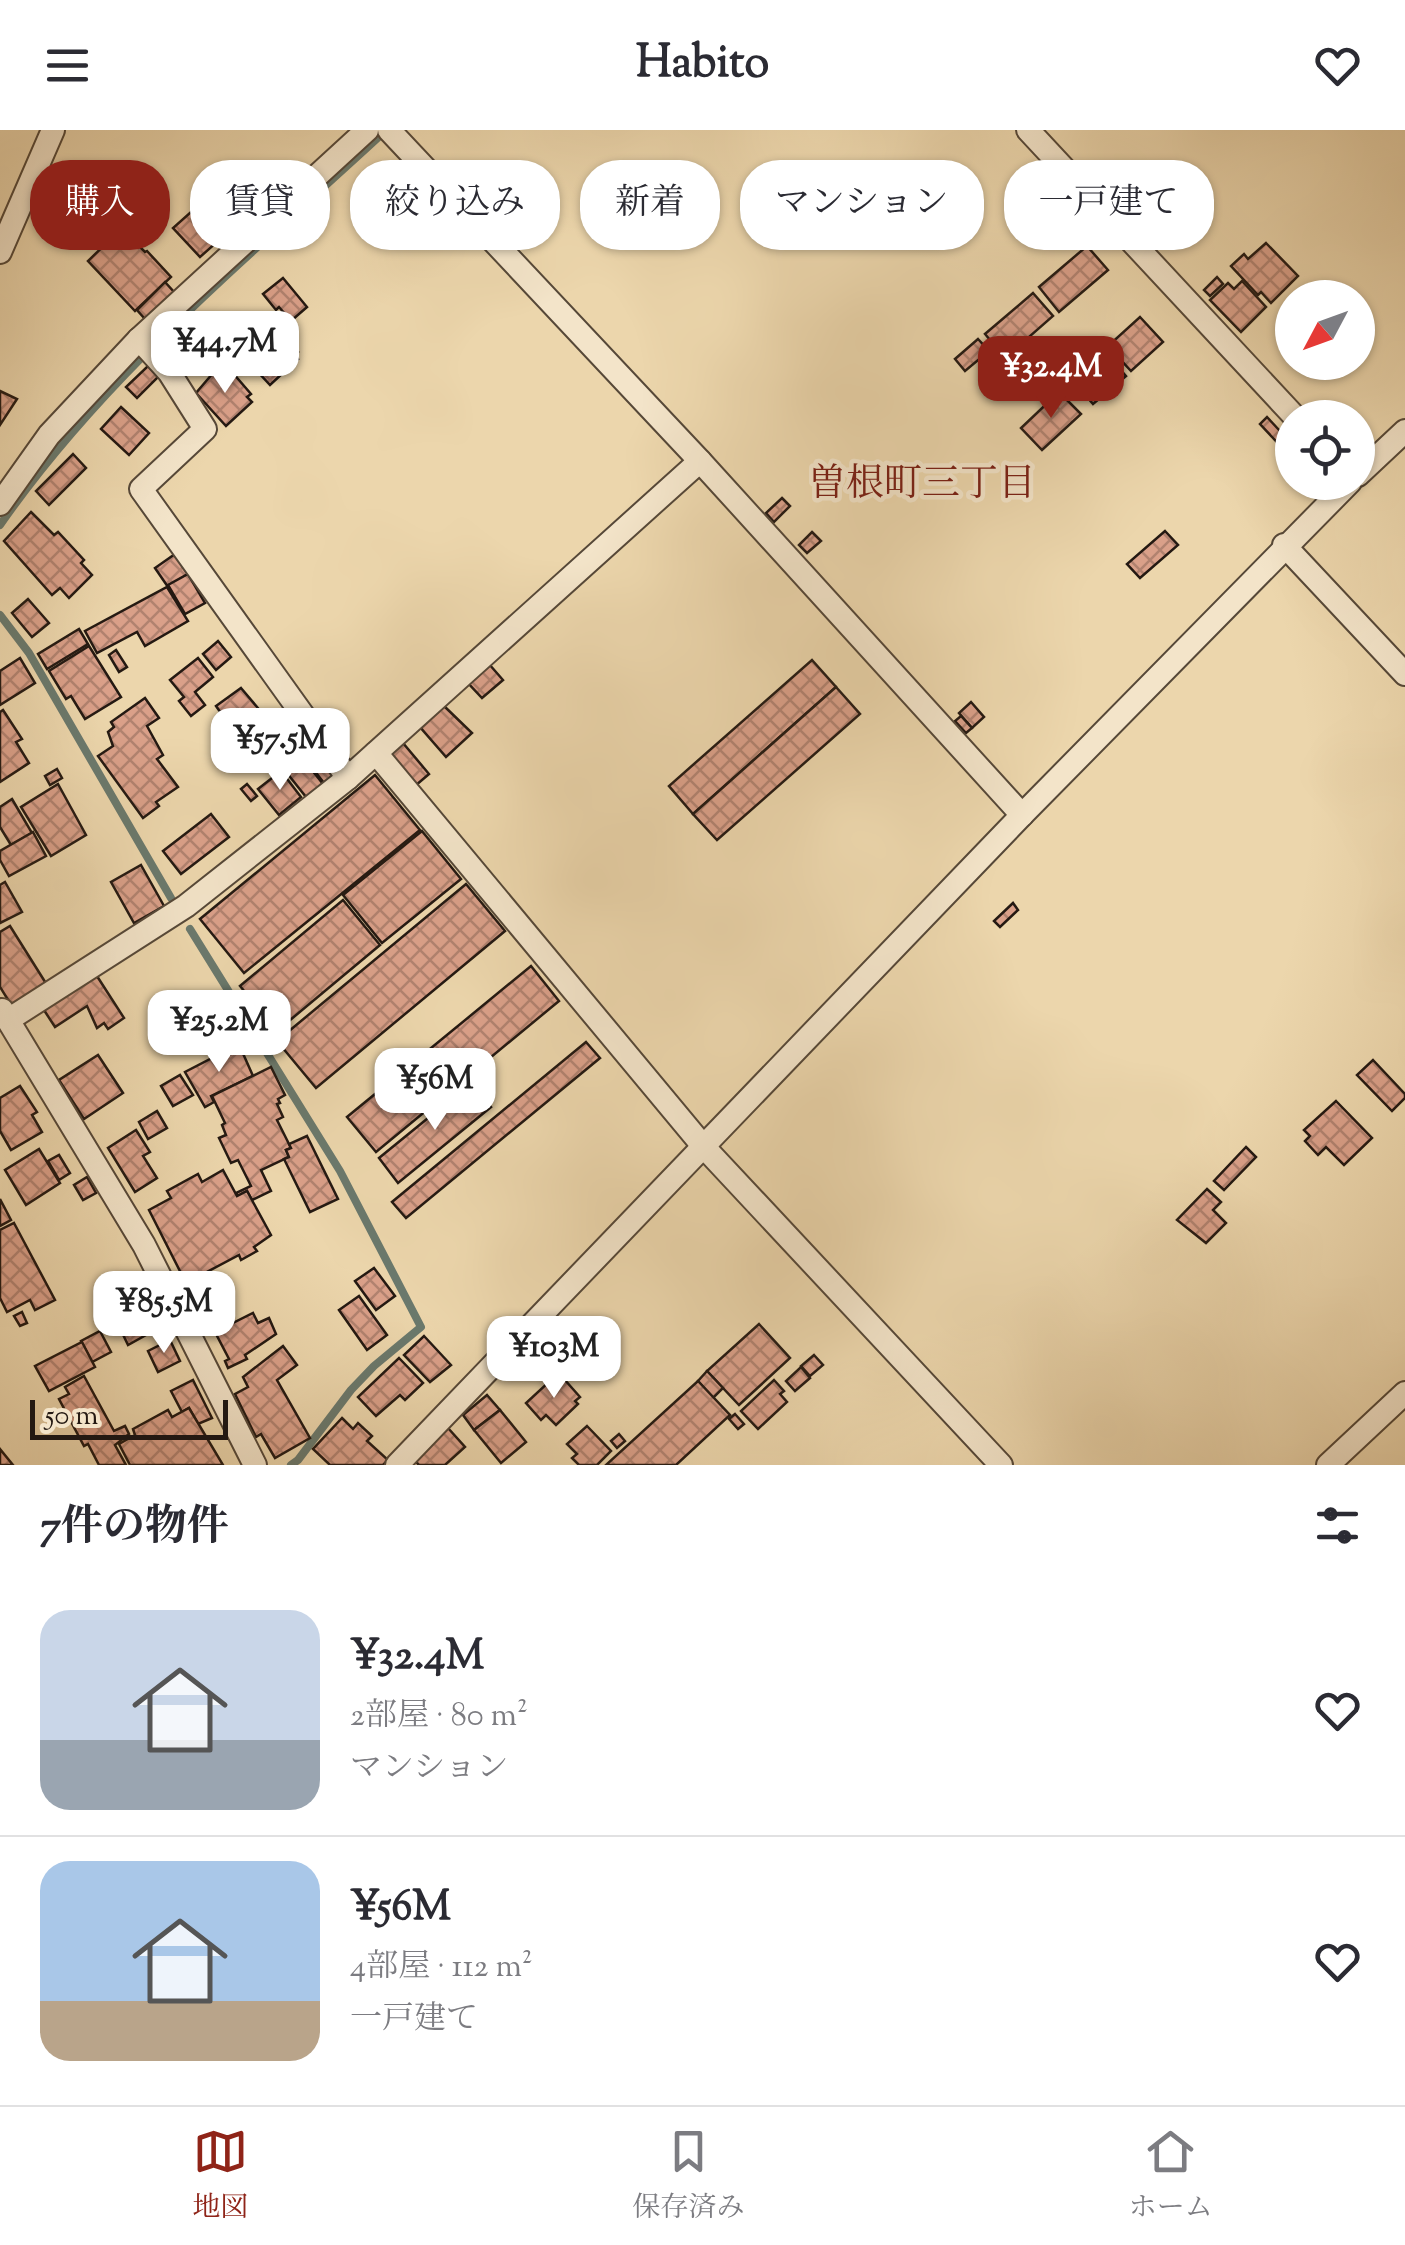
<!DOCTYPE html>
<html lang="ja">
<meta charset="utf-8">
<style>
:root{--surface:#fff;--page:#f2f2f3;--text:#2b2b33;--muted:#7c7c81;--line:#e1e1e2;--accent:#8f2418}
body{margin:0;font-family:"Sorts Mill Goudy","Noto Serif JP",serif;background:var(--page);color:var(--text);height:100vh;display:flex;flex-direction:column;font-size:38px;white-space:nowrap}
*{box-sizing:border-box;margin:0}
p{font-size:32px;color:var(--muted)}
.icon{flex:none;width:55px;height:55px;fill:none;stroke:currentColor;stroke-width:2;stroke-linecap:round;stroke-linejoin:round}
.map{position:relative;height:1335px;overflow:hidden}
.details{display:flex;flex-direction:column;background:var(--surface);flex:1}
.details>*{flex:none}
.top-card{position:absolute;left:30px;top:30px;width:1345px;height:90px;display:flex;gap:20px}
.needle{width:65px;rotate:229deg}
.buttons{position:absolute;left:1275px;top:150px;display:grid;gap:20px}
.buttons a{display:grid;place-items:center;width:100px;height:100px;border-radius:50%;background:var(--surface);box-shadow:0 2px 8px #0004;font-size:50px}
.scale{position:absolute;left:30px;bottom:25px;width:198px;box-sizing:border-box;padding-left:10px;border:5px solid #241912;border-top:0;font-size:28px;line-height:35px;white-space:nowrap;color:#241912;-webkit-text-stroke:8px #f3e4c9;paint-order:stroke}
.price{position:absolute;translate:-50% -85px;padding:0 22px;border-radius:20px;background:#fff;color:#222;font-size:32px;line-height:65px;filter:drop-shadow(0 2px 5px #0008)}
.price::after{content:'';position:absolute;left:50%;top:60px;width:30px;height:22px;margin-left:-15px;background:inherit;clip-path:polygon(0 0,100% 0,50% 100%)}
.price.selected{background:var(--accent);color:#fff}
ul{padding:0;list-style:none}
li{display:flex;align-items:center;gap:30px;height:250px;padding:0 40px}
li+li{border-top:2px solid var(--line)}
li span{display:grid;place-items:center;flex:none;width:280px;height:200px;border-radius:30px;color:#555}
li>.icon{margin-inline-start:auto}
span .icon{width:120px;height:120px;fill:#fffc;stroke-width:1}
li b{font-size:42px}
h2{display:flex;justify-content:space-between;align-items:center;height:120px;padding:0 40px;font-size:42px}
.pill{padding:0 35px;border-radius:40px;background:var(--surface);box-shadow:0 2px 8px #0004;font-size:35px;line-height:90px}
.pill.selected{background:var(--accent);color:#fff}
header{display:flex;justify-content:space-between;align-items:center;height:130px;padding:0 40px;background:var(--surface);font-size:45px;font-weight:700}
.tabs{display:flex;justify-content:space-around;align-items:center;height:140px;border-top:2px solid var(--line);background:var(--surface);font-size:28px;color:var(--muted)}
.tabs a{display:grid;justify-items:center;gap:5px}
.tabs .selected{color:var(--accent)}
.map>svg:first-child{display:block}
</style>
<header><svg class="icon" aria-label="menu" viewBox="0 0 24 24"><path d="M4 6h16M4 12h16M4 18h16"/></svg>Habito<svg class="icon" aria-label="heart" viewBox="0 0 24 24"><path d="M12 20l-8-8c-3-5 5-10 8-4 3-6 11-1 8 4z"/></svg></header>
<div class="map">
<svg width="1405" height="1335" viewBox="0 0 1405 1335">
<defs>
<pattern id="building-cross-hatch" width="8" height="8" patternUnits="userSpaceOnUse" patternTransform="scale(2.5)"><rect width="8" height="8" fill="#daa089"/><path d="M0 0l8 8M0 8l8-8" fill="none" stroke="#b1826f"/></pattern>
</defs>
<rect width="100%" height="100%" fill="#ecd6ac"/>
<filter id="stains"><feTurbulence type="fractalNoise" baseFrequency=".002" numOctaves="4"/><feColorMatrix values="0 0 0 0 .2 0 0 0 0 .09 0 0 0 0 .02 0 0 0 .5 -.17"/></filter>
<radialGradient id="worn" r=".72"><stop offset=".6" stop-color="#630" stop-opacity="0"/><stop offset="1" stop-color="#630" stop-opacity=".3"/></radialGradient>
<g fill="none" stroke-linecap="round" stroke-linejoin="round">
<g stroke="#6a796d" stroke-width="8">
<path d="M0 395C105 244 250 126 384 2"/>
<path d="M0 485 29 523 171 768"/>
<path d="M190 799 340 1041 421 1197 374 1236 351 1260 298 1330 291 1335"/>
</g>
</g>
<g fill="url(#building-cross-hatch)" stroke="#241912" stroke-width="2.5">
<path d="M191 82 217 112 200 127 173 98Z"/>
<path d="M119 101 132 115 135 112 145 122 147 121 171 147 135 181 88 131Z"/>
<path d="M1266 113 1298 146 1271 173 1261 162 1258 165 1231 136 1244 124 1248 129Z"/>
<path d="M1087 116 1108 140 1059 182 1039 157Z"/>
<path d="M1217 147 1223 154 1210 166 1204 160Z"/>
<path d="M283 148 307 177 291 191 279 177 276 180 263 164Z"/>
<path d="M1242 151 1266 177 1241 202 1210 170 1228 153 1234 159Z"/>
<path d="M165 152 174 162 145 189 137 180Z"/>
<path d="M1033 163 1053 186 1005 228 985 204Z"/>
<path d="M276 185 288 199 282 204 298 222 295 225 298 229 270 255 248 231 253 227 233 206 250 190 260 201Z"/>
<path d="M1140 187 1163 212 1131 241 1108 216Z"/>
<path d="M219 204 232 219 226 224 213 209Z"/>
<path d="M210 207 227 225 210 240 193 222Z"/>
<path d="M978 209 989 221 965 241 955 229Z"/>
<path d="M1113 231 1126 246 1093 274 1080 259Z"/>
<path d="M148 236 158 247 137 268 126 257Z"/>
<path d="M219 236 229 246 232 242 251 264 247 267 252 272 226 296 196 263Z"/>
<path d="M0 261 17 269 0 295Z"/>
<path d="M1059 262 1081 284 1042 320 1021 298Z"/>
<path d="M121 277 149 303 129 325 101 299Z"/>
<path d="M1267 287 1292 314 1286 322 1260 294Z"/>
<path d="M73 324 86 338 49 375 36 361Z"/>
<path d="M782 368 790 376 774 392 766 383Z"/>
<path d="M31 382 54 405 58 402 84 430 81 433 92 445 69 468 60 458 52 465 4 411Z"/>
<path d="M1165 401 1178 415 1140 448 1127 434Z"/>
<path d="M812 402 821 411 807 423 799 415Z"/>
<path d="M175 424 188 444 168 457 155 438Z"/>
<path d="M188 444 205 473 185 484 168 455Z"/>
<path d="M167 457 188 491 145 516 137 502 97 523 85 501Z"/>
<path d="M28 469 49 493 32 507 12 483Z"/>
<path d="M79 499 88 514 47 539 38 524Z"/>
<path d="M218 511 231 527 216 540 203 524Z"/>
<path d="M89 516 121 567 85 589 71 566 66 569 49 541Z"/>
<path d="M116 520 127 537 119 542 109 525Z"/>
<path d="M20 528 35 553 0 575V541Z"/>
<path d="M198 528 213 547 195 562 205 575 191 586 179 571 184 567 170 550Z"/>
<path d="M812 530 836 557 693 684 669 656Z"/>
<path d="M489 534 503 550 482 568 468 553Z"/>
<path d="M836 557 860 584 717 710 693 684Z"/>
<path d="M241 558 268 590 240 610 216 576Z"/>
<path d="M145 568 159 588 147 596 163 625 157 629 178 657 156 672 159 676 143 688 98 626 113 616 108 602 114 597 111 592Z"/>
<path d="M971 572 984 587 972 598 959 583Z"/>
<path d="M444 576 472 603 446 627 420 597Z"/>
<path d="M3 580 22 609 16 612 29 633 0 652V582Z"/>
<path d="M961 586 972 598 966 603 955 591Z"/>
<path d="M403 613 429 644 415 656 389 625Z"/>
<path d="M296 620 323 654 306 667 279 633Z"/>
<path d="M319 628 333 646 324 653 310 635Z"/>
<path d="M57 639 62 648 50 655 45 646Z"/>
<path d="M281 641 301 667 279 685 258 659Z"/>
<path d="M375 645 420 700 244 843 200 789Z"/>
<path d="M58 654 86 705 51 726 21 677Z"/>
<path d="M247 654 257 666 251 671 241 659Z"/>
<path d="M12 669 32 703 11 715 0 697V677Z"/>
<path d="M211 684 229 707 181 744 163 721Z"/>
<path d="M422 701 461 749 382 813 343 765Z"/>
<path d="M33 702 46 726 9 746 0 730V721Z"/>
<path d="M141 735 164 776 134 793 111 752Z"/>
<path d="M5 752 22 782 0 793V755Z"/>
<path d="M466 754 505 801 316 958 277 911Z"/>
<path d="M343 770 380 815 277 901 240 856Z"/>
<path d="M1013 773 1018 780 1000 797 994 791Z"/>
<path d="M10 796 47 855 13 878 0 857V802Z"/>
<path d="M531 836 559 871 376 1022 347 987Z"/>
<path d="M95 843 124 888 108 899 104 893 97 898 87 876 55 897 42 877Z"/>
<path d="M586 912 600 928 406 1088 392 1072Z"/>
<path d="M241 919 253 946 211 966 214 972 205 977 185 942 216 926 218 930Z"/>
<path d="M98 925 123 963 84 989 59 950Z"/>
<path d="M1373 930 1405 964V968L1392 981 1357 945Z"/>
<path d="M271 937 285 965 278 969 280 973 277 974 283 987 277 990 291 1018 286 1020 289 1027 261 1040 271 1061 252 1070 247 1061 238 1066 236 1063 251 1056 238 1030 231 1033 219 1008 226 1005 222 995 225 993 212 966Z"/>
<path d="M180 945 193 965 173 976 161 956Z"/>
<path d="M471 953 491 977 398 1053 379 1028Z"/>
<path d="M20 956 37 982 32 985 42 1002 11 1020 0 1001V968Z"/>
<path d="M1336 971 1372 1008 1344 1035 1326 1017 1318 1025 1305 1011 1310 1006 1304 1000Z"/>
<path d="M157 981 167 998 148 1009 139 992Z"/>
<path d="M136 1000 150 1022 143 1026 157 1048 135 1062 108 1018Z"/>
<path d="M307 1006 338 1069 310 1082 284 1029 289 1027 286 1020 291 1018 289 1014Z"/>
<path d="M1246 1017 1256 1027 1224 1060 1214 1051Z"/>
<path d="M39 1019 60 1053 26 1075 5 1040Z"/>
<path d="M59 1025 70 1043 59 1050 48 1031Z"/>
<path d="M223 1040 237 1066 247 1061 271 1105 254 1117 257 1121 241 1130 239 1125 186 1153 149 1080 171 1068 167 1061 198 1044 202 1052Z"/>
<path d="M87 1047 96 1063 83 1070 74 1055Z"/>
<path d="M1207 1059 1221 1072 1213 1080 1226 1093 1206 1113 1177 1090Z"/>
<path d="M0 1069 11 1090 0 1096Z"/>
<path d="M14 1093 55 1170 35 1180 30 1170 7 1182 0 1168V1100Z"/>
<path d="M374 1138 395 1166 376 1180 355 1151Z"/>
<path d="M359 1166 387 1205 367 1220 339 1180Z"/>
<path d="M22 1182 27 1193 20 1196 14 1186Z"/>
<path d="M253 1183 258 1193 269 1188 276 1204 245 1225 247 1229 228 1238 225 1231 229 1229 215 1202Z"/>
<path d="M136 1185 146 1205 128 1215 118 1194Z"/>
<path d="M759 1194 790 1228 739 1275 707 1241Z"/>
<path d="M100 1201 111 1222 92 1232 81 1211Z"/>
<path d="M424 1206 451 1235 430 1252 404 1225Z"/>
<path d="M170 1210 180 1231 158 1242 148 1221Z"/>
<path d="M82 1212 95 1237 49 1261 35 1236Z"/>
<path d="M283 1216 297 1235 277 1250 310 1308 275 1328 261 1304 256 1307 235 1264 248 1257 243 1247Z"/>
<path d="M814 1225 823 1235 810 1246 801 1236Z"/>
<path d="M399 1228 423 1253 405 1270 400 1265 376 1286 358 1267Z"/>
<path d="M801 1237 810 1248 795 1261 786 1251Z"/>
<path d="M707 1241 723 1258 713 1268 698 1251Z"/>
<path d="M84 1246 114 1301 125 1296 129 1304 115 1315 126 1335H99L88 1314 84 1316 59 1269 69 1264 65 1257Z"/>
<path d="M552 1249 557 1255 564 1249 580 1267 575 1271 578 1274 556 1295 546 1285 541 1290 526 1273Z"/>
<path d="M193 1250 212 1288 198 1294 189 1278 182 1282 171 1261Z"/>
<path d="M774 1250 784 1261 780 1264 787 1272 758 1299 741 1281Z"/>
<path d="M698 1251 730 1285 676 1335H606Z"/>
<path d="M487 1265 500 1280 474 1300 463 1285Z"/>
<path d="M189 1278 223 1335H130L119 1314 135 1305 133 1299 168 1280 172 1287Z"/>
<path d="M500 1280 526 1312 501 1333 474 1300Z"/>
<path d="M735 1284 744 1294 738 1299 729 1289Z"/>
<path d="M342 1288 353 1299 358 1293 372 1306 367 1311 388 1330 383 1335H330L313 1319Z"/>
<path d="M587 1296 611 1321 597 1335H579L572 1328 577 1324 567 1314Z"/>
<path d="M448 1298 465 1317 445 1335H419L414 1330Z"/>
<path d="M619 1304 625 1311 617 1318 611 1311Z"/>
<path d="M0 1319 13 1335H0Z"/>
</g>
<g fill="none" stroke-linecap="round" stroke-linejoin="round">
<defs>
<g id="street">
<path d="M389 0 700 331 1022 685"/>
<path d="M1028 0 1296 288"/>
<path d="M0 122 53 0"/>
<path d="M139 209 169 242 205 299 141 359 348 648"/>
<path d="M1358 345 1405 301"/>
<path d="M0 374 49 305 139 209 367 0"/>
<path d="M1284 415 1405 544"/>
<path d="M376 623 703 1016 1001 1335"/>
<path d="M2 880 144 1115 255 1335"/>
<path d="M8 890 186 776 348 648 700 331"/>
<path d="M397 1335 1022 685 1350 352"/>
<path d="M1328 1335 1405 1263"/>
</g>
</defs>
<use href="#street" stroke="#564838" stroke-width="26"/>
<use href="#street" stroke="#f3e4c9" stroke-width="22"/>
</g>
<g text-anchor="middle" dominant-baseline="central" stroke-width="9" stroke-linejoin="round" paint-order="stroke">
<g font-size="38" fill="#7a1f14" stroke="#f3e4c9">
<text x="922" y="356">曽根町三丁目</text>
</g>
</g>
<rect width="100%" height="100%" filter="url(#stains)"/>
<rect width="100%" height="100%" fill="url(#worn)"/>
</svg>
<div class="buttons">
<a><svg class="needle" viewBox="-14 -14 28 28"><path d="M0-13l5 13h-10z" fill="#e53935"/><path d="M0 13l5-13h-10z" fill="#7c7c81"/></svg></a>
<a><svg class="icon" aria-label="locate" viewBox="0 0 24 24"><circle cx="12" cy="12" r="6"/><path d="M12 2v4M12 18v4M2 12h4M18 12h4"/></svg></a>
</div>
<div class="scale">50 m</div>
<b class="price" style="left:225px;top:266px">¥44.7M</b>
<b class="price selected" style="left:1051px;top:291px">¥32.4M</b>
<b class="price" style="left:280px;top:663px">¥57.5M</b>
<b class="price" style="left:219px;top:945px">¥25.2M</b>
<b class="price" style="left:435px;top:1003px">¥56M</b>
<b class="price" style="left:164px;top:1226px">¥85.5M</b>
<b class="price" style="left:554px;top:1271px">¥103M</b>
<div class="top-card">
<a class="pill selected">購入</a>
<a class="pill">賃貸</a>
<a class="pill">絞り込み</a>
<a class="pill">新着</a>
<a class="pill">マンション</a>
<a class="pill">一戸建て</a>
</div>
</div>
<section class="details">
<h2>7件の物件<svg class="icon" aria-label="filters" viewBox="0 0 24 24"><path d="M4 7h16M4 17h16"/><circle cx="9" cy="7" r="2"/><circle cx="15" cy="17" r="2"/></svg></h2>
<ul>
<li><span style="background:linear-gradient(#c9d6e8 65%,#9aa5b1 0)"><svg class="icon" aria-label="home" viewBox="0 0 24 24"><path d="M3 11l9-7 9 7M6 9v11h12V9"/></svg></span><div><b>¥32.4M</b><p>2部屋 · 80 m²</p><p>マンション</p></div><svg class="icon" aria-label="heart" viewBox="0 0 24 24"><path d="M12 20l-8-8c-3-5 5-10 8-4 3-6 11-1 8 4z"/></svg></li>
<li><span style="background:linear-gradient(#a9c7e8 70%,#b9a48a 0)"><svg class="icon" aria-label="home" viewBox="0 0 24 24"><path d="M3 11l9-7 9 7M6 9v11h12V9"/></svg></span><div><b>¥56M</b><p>4部屋 · 112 m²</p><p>一戸建て</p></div><svg class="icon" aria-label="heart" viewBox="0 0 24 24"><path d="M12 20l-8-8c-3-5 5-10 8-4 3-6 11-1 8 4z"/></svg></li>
</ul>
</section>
<nav class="tabs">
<a class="selected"><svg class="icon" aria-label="map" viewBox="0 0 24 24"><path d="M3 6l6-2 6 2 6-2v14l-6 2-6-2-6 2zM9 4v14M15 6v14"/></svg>地図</a>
<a><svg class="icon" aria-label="saved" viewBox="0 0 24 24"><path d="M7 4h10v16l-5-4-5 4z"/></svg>保存済み</a>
<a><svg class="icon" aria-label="home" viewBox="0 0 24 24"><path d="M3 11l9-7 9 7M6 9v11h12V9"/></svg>ホーム</a>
</nav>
